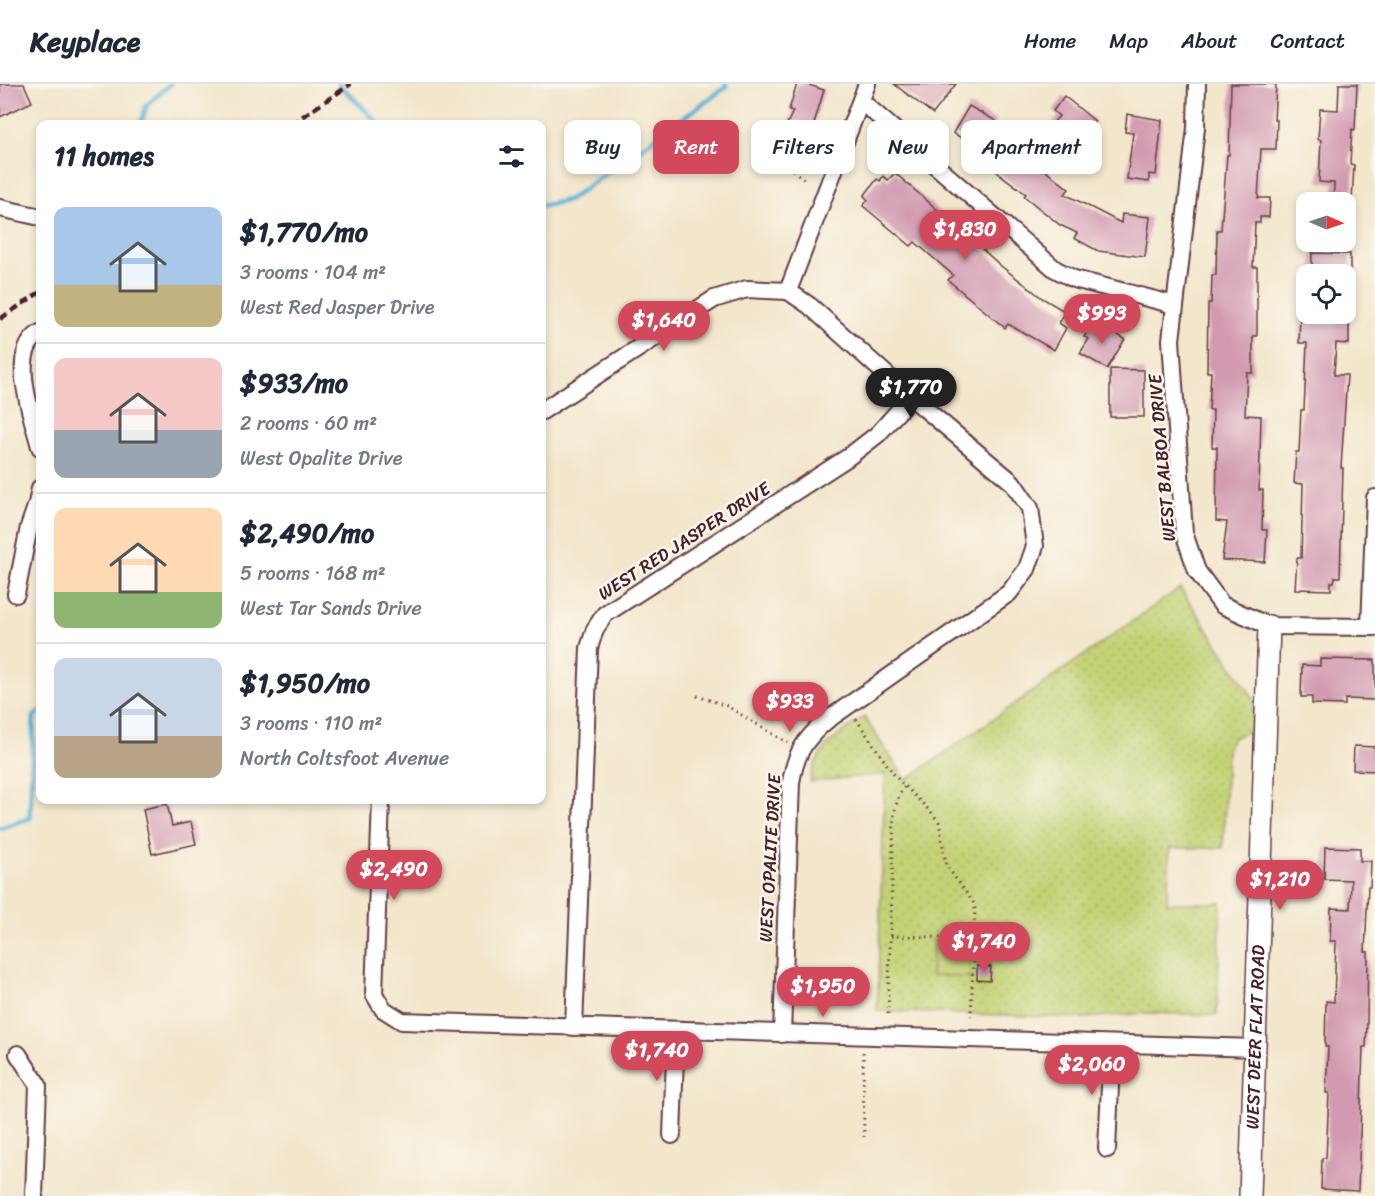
<!DOCTYPE html>
<meta charset="utf-8">
<style>
:root{--surface:#fff;--page:#f6f6f7;--text:#1f2937;--muted:#747a83;--line:#e0e1e3;--accent:#d1495b}
body{margin:0;font-family:Sriracha,sans-serif;background:var(--page);color:var(--text);height:100vh;display:flex;flex-direction:column;font-size:22px;white-space:nowrap}
*{box-sizing:border-box;margin:0}
p{font-size:20px;color:var(--muted)}
.icon{flex:none;width:33px;height:33px;fill:none;stroke:currentColor;stroke-width:2;stroke-linecap:round;stroke-linejoin:round}
.map{position:relative;flex:1;overflow:hidden}
.drawer{position:absolute;left:36px;top:36px;width:510px;height:684px;display:flex;flex-direction:column;background:var(--surface);border-radius:12px;box-shadow:0 3px 9px #0003}
.drawer>*{flex:none}
.guide{position:absolute;left:564px;top:36px;width:570px;height:54px;display:flex;gap:12px}
.needle{width:39px;rotate:92deg}
.tools{position:absolute;left:1296px;top:108px;display:grid;gap:12px}
.tools a{display:grid;place-items:center;width:60px;height:60px;border-radius:12px;background:var(--surface);box-shadow:0 3px 9px #0003;font-size:30px}
.price{position:absolute;translate:-50% -51px;padding:0 14px;border-radius:21px;background:var(--accent);color:#fff;font-size:20px;line-height:39px;filter:drop-shadow(0 2px 3px #0008)}
.price::after{content:'';position:absolute;left:50%;top:36px;width:18px;height:14px;margin-left:-9px;background:inherit;clip-path:polygon(0 0,100% 0,50% 100%)}
.price.selected{background:#222;color:#fff}
ul{padding:0;list-style:none}
li{display:flex;align-items:center;gap:18px;height:150px;padding:0 18px}
li+li{border-top:2px solid var(--line)}
li span{display:grid;place-items:center;flex:none;width:168px;height:120px;border-radius:12px;color:#555}
li>.icon{margin-inline-start:auto}
span .icon{width:72px;height:72px;fill:#fffc;stroke-width:1}
li b{font-size:26px}
h2{display:flex;justify-content:space-between;align-items:center;height:72px;padding:0 18px;font-size:26px}
.tag{padding:0 21px;border-radius:12px;background:var(--surface);box-shadow:0 3px 9px #0003;font-size:21px;line-height:54px}
.tag.selected{background:var(--accent);color:#fff}
header{display:flex;align-items:center;gap:36px;box-sizing:border-box;height:84px;padding:0 30px;background:var(--surface);border-bottom:2px solid var(--line)}
header strong{font-size:28px}
nav{display:flex;gap:33px;margin-inline-start:auto;font-size:21px}
.map>svg:first-child{display:block}
</style>
<header>
<strong>Keyplace</strong>
<nav><a>Home</a><a>Map</a><a>About</a><a>Contact</a></nav>
</header>
<div class="map">
<svg width="1375" height="1112" viewBox="0 0 1375 1112">
<defs>
<pattern id="grass-dots" width="8" height="8" patternUnits="userSpaceOnUse" patternTransform="scale(1.5)"><rect width="8" height="8" fill="#c2d275"/><path d="M2 2h.1M6 6h.1" fill="none" stroke="#a8b465" stroke-width="1.8" stroke-linecap="round"/></pattern>
</defs>
<rect width="100%" height="100%" fill="#fbf7ec"/>
<filter id="ink" filterUnits="userSpaceOnUse"><feTurbulence type="fractalNoise" baseFrequency=".0167" numOctaves="2"/><feDisplacementMap in="SourceGraphic" scale="12" xChannelSelector="R" yChannelSelector="G"/><feConvolveMatrix kernelMatrix="1 2 1 2 8 2 1 2 1" color-interpolation-filters="sRGB"/></filter>
<filter id="wash" filterUnits="userSpaceOnUse"><feTurbulence type="fractalNoise" baseFrequency=".008" numOctaves="4" result="noise"/><feDisplacementMap in="SourceGraphic" scale="24" xChannelSelector="R" yChannelSelector="G"/><feGaussianBlur stdDeviation="1.35" result="paint"/><feColorMatrix in="noise" values="0 0 0 0 0 0 0 0 0 0 0 0 0 0 0 0 0 1.4 0 .05"/><feComposite in="paint" operator="in"/></filter>
<g filter="url(#wash)">
<rect width="100%" height="100%" fill="#f2e6cb"/>
<path fill="url(#grass-dots)" stroke="#867850" stroke-width="1.5" d="M1180 504 1254 615 1252 646 1233 654 1227 665 1223 764H1170L1167 819H1221L1217 931 1148 929 1084 934 877 927 885 690 810 698C816 663 837 652 864 633L906 696Z"/>
<path fill="#c2d275" stroke="#867850" stroke-width="1.5" d="M933 856 971 857 970 893 931 892Z"/>
<g fill="none" stroke-linecap="round" stroke-linejoin="round">
<g stroke="#5ab0d6" stroke-width="5">
<path d="M339 0 379 40"/>
<path d="M141 40 146 22 170 0"/>
<path d="M542 122 569 116 726 3V0"/>
<path d="M0 744 30 734 34 632 40 628"/>
</g>
</g>
<g id="blocks">
<g fill="#d19ab0">
<path d="M0 0H24L32 18 0 33Z"/>
<path d="M797 0H806L824 6 813 43H814L802 71 778 60 793 27 789 26Z"/>
<path d="M894 0H956L933 30Z"/>
<path d="M1231 0H1276L1274 36H1277L1276 65H1261L1258 114H1270L1269 133H1260V139H1255L1253 183H1257V252H1253V289H1247L1245 331 1261 332 1259 406H1263L1262 446H1267L1265 478 1222 476 1227 438 1216 437 1217 363H1212L1213 326H1209L1211 288H1207L1208 219H1211L1212 191H1216L1217 146H1221L1227 71H1229Z"/>
<path d="M1339 0H1357L1355 46 1352 45 1350 80 1354 81 1352 118H1333L1334 99 1319 98 1321 56 1318 55 1320 25 1338 26Z"/>
<path d="M1064 12 1095 37 1076 59 1052 40 1059 32 1053 27Z"/>
<path d="M969 22 996 37 980 65 953 49Z"/>
<path d="M1127 30 1162 36 1156 91 1149 90V98L1127 95 1133 49 1125 48Z"/>
<path d="M1013 56 1037 74 1034 78 1069 105 1065 110 1121 139 1122 130 1150 133 1145 173 1098 167 1074 154 1077 149 1060 141 1024 112 1026 110 992 84Z"/>
<path d="M895 89 947 134 948 133 972 154 971 155 1001 182 1042 214 1066 228 1059 239 1066 244 1054 266 1008 240 1005 244 948 196 953 191 915 158 911 162 863 122 868 116 864 112 877 95 880 97 883 92 888 96Z"/>
<path d="M1312 169 1350 170V190H1312Z"/>
<path d="M1300 230H1349V260L1336 259 1334 291H1347L1341 384H1343L1340 493H1335L1334 498H1331V506L1295 505 1297 474H1301L1303 400 1294 399 1296 368H1299L1301 326H1304L1307 259H1299Z"/>
<path d="M1094 237 1125 255 1107 285 1080 269 1089 255 1084 253Z"/>
<path d="M1110 285 1144 286V333H1110Z"/>
<path d="M1320 575 1375 576V616L1345 615V621L1312 620V613H1301L1302 581 1320 582Z"/>
<path d="M1354 662 1375 663V687L1353 686Z"/>
<path d="M167 720 172 742 191 738 196 760 152 770 143 725Z"/>
<path d="M1325 763 1360 764V777H1371L1370 803H1368L1365 868H1368L1367 940 1366 963H1363L1358 1107 1321 1105 1322 1074H1326L1329 1009H1326L1328 963 1325 962 1326 917 1334 918 1336 857H1330L1331 824 1350 825 1351 796 1324 795Z"/>
<path d="M977 882 991 883 990 897 977 896Z"/>
</g>
</g>
</g>
<g filter="url(#ink)">
<use href="#blocks" fill-opacity="0" stroke="#633d43" stroke-width="1.5"/>
<g fill="none" stroke-linecap="round" stroke-linejoin="round">
<defs>
<g id="minor">
<path d="M1197 0 1196 44 1171 256 1184 449 1197 487 1222 521 1269 542 1375 543"/>
<path d="M861 17 1055 185 1074 195 1175 221"/>
<path d="M0 124 40 133"/>
<path d="M788 207 867 0"/>
<path d="M40 249C7 269 33 333 40 363"/>
<path d="M542 327 714 215 747 205 788 207"/>
<path d="M16 510 29 443 37 420 40 404"/>
<path d="M1370 543 1375 414"/>
<path d="M381 716 374 910 383 925 402 937 1256 964"/>
<path d="M574 943 589 564 595 545 605 530 847 374 878 350 911 313"/>
<path d="M782 950 791 698C796 669 804 656 826 637L1009 509 1027 485 1035 462 1030 424 1012 398 911 313 810 222 788 207"/>
<path d="M18 970 38 1001 34 1112"/>
<path d="M672 1051 676 947"/>
<path d="M1107 1065 1112 960"/>
</g>
<g id="tertiary">
<path id="s1" d="M1250 1112 1269 542"/>
</g>
</defs>
<use href="#minor" stroke="#633d43" stroke-width="20"/>
<use href="#tertiary" stroke="#633d43" stroke-width="24"/>
<g stroke="#633d43" stroke-width="3" stroke-dasharray="1.5 4.5" stroke-linecap="butt">
<path d="M763 53 761 58 806 97"/>
<path d="M697 612 727 622 788 659"/>
<path d="M856 635 895 692 932 729 939 738 946 781 973 818 975 825 971 932"/>
<path d="M891 852 974 854"/>
<path d="M888 930 894 730 899 711 904 703"/>
<path d="M863 968 864 1053"/>
</g>
<use href="#minor" stroke="#fff" stroke-width="16"/>
<use href="#tertiary" stroke="#fff" stroke-width="21"/>
<g stroke="#4a1f2b" stroke-width="4.5" stroke-dasharray="9 4.5" stroke-linecap="butt">
<path d="M291 40 351 0"/>
<path d="M0 235 40 208"/>
</g>
</g>
</g>
<g text-anchor="middle" dominant-baseline="central" stroke-width="5" stroke-linejoin="round" paint-order="stroke">
<g font-size="18" fill="#4a1f2b" stroke="#fbf7ec">
<text transform="translate(1162 374) rotate(-95)">WEST BALBOA DRIVE</text>
<text transform="translate(684 457) rotate(-33)">WEST RED JASPER DRIVE</text>
<text transform="translate(770 774) rotate(-87)">WEST OPALITE DRIVE</text>
<text stroke="none"><textPath href="#s1" startOffset="159">WEST DEER FLAT ROAD</textPath></text>
</g>
</g>
</svg>
<div class="tools">
<a><svg class="needle" viewBox="-14 -14 28 28"><path d="M0-13l5 13h-10z" fill="#e53935"/><path d="M0 13l5-13h-10z" fill="#747a83"/></svg></a>
<a><svg class="icon" aria-label="locate" viewBox="0 0 24 24"><circle cx="12" cy="12" r="6"/><path d="M12 2v4M12 18v4M2 12h4M18 12h4"/></svg></a>
</div>
<b class="price" style="left:965px;top:177px">$1,830</b>
<b class="price" style="left:1102px;top:261px">$993</b>
<b class="price" style="left:664px;top:268px">$1,640</b>
<b class="price selected" style="left:911px;top:335px">$1,770</b>
<b class="price" style="left:790px;top:649px">$933</b>
<b class="price" style="left:394px;top:817px">$2,490</b>
<b class="price" style="left:1280px;top:827px">$1,210</b>
<b class="price" style="left:984px;top:889px">$1,740</b>
<b class="price" style="left:823px;top:934px">$1,950</b>
<b class="price" style="left:657px;top:998px">$1,740</b>
<b class="price" style="left:1092px;top:1012px">$2,060</b>
<div class="guide">
<a class="tag">Buy</a>
<a class="tag selected">Rent</a>
<a class="tag">Filters</a>
<a class="tag">New</a>
<a class="tag">Apartment</a>
</div>
<section class="drawer">
<h2>11 homes<svg class="icon" aria-label="filters" viewBox="0 0 24 24"><path d="M4 7h16M4 17h16"/><circle cx="9" cy="7" r="2"/><circle cx="15" cy="17" r="2"/></svg></h2>
<ul>
<li><span style="background:linear-gradient(#a9c7e8 65%,#c2b280 0)"><svg class="icon" aria-label="home" viewBox="0 0 24 24"><path d="M3 11l9-7 9 7M6 9v11h12V9"/></svg></span><div><b>$1,770/mo</b><p>3 rooms · 104 m²</p><p>West Red Jasper Drive</p></div></li>
<li><span style="background:linear-gradient(#f6c9c9 60%,#9aa5b1 0)"><svg class="icon" aria-label="home" viewBox="0 0 24 24"><path d="M3 11l9-7 9 7M6 9v11h12V9"/></svg></span><div><b>$933/mo</b><p>2 rooms · 60 m²</p><p>West Opalite Drive</p></div></li>
<li><span style="background:linear-gradient(#ffd9b3 70%,#8fb573 0)"><svg class="icon" aria-label="home" viewBox="0 0 24 24"><path d="M3 11l9-7 9 7M6 9v11h12V9"/></svg></span><div><b>$2,490/mo</b><p>5 rooms · 168 m²</p><p>West Tar Sands Drive</p></div></li>
<li><span style="background:linear-gradient(#c9d6e8 65%,#b9a48a 0)"><svg class="icon" aria-label="home" viewBox="0 0 24 24"><path d="M3 11l9-7 9 7M6 9v11h12V9"/></svg></span><div><b>$1,950/mo</b><p>3 rooms · 110 m²</p><p>North Coltsfoot Avenue</p></div></li>
</ul>
</section>
</div>
